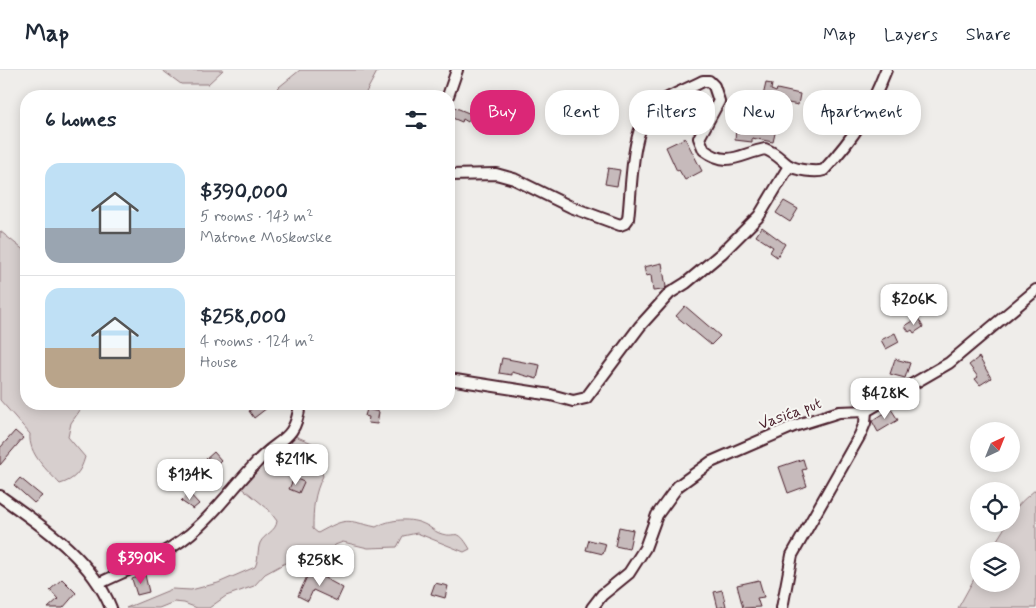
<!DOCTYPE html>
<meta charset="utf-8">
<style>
:root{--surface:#fff;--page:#f6f6f7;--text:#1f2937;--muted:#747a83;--line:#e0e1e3;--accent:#db2777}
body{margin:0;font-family:Mynerve,sans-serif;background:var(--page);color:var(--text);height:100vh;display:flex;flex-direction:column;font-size:19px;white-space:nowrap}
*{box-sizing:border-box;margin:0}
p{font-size:16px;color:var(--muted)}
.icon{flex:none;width:28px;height:28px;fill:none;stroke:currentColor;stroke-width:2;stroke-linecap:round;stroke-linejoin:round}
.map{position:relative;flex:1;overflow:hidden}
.sheet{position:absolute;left:20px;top:20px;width:435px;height:320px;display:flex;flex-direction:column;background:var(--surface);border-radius:20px;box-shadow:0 2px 12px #0003}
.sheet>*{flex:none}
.banner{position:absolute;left:470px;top:20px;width:475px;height:45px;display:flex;gap:10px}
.needle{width:32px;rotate:43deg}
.fabs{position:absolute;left:970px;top:352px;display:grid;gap:10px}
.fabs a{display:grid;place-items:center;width:50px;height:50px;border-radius:50%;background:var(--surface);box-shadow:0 2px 12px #0003;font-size:25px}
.price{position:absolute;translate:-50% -42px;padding:0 11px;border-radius:10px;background:#fff;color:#222;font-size:16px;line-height:32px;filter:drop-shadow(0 1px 2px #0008)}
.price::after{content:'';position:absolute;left:50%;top:30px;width:15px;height:11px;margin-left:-8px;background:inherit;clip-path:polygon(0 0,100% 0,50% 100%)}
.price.on{background:var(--accent);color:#fff}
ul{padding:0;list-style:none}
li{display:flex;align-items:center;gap:15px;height:125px;padding:0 25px}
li+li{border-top:1px solid var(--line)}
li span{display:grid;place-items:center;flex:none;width:140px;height:100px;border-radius:15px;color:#555}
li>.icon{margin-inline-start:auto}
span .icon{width:60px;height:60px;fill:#fffc;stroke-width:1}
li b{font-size:21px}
h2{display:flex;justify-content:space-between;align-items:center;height:60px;padding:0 25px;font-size:21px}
.chip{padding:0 18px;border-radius:20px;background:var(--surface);box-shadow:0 2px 12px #0003;font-size:18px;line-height:45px}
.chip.on{background:var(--accent);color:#fff}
header{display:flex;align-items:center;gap:30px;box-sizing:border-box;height:70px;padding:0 25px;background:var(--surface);border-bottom:1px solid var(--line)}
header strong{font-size:24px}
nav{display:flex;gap:28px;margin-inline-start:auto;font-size:18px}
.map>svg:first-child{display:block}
</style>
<header>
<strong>Map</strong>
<nav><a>Map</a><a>Layers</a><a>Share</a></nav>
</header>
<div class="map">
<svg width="1036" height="538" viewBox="0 0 1036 538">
<rect width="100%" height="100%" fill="#efedea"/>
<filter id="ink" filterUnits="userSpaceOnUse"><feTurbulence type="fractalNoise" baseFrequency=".02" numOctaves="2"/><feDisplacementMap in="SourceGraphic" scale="10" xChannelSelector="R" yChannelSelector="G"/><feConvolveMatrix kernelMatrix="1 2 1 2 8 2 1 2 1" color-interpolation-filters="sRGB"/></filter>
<g filter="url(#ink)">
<g fill="#d7cfce" stroke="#90777c">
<path d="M162 0H223L208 14H181Z"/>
<path d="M300 0H378L364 26H271L279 17Z"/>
<path d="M0 161 26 182V334H93V337L83 336 71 353 68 367 85 387C81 402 74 410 60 414 47 400 28 384 30 364L0 330Z"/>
<path d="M295 366 312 373 319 382 318 392 323 406C314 424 313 438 313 459L318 463C347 447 345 450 376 457 390 449 411 447 426 455 430 457 434 461 439 463 457 470 456 455 470 479L464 482 417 463 403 466 397 477 368 478 343 472 335 475C328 485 315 498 303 500L296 492H287L265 504 254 516 226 526 209 538H197L184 533 174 532 159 538H126L172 519 191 520 218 513 255 497C259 489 257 481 260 473 264 464 276 462 277 451L268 439 241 417 260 396Z"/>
<path d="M1036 419V538H958L979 500V514H1011V481H990L1007 454H1011C1011 438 1025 429 1036 419Z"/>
</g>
<g fill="#c6babb" stroke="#4a1f2b">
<path d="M766 13 772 14 771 20 776 22 777 19 800 24 798 35 769 29 767 43 785 47 783 56 777 55 773 72 752 68V72L735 70 736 58 761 61 764 44 759 43Z"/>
<path d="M454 37 471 44 468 52 463 49 462 52 450 47Z"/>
<path d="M685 68 702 101 685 110 679 100 677 101 666 77Z"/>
<path d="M608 98 620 100 617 116 605 114Z"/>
<path d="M784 131 798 139 790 152 776 143Z"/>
<path d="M762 157 785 174 777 187 770 182 773 177 756 166Z"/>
<path d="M662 193 666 217 663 220 653 221 651 205 646 206 644 197Z"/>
<path d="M685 236 720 266 711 275 676 246Z"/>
<path d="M918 248 923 257 914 263 912 260 909 262 905 256Z"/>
<path d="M895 263 899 272 886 279 881 270Z"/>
<path d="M979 287 991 308 980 315 975 309 978 307 969 295Z"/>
<path d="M502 288 540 295 537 309 512 302V305L499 303Z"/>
<path d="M895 289 910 293 905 308 890 304Z"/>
<path d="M259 334H264L267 338 254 348 249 341Z"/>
<path d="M367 339 379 342 377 354 368 353 369 347 365 346Z"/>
<path d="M891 339 898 350 878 362 872 351Z"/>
<path d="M15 361 23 368 0 395V378Z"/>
<path d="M214 382 221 390 213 398 205 390Z"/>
<path d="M803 389 806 399 802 400 807 416 788 423 779 397Z"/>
<path d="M20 408 42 426 34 433 14 415Z"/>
<path d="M294 408 304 412 299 423 289 419Z"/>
<path d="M189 423 199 434 193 439 181 431Z"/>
<path d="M619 457 633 460 629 479 615 476Z"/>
<path d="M589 470 606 474 603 484 586 480Z"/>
<path d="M310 500 343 518 337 531 313 520 308 531 298 526Z"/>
<path d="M145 505 149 522 137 525 132 509Z"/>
<path d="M62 509 76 523 63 538H48L58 529 50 520Z"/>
<path d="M759 510 764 527 757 528 760 537 743 538 737 515Z"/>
<path d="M435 513 448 516 445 528 431 524Z"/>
<path d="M722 520 726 536 718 538 714 522Z"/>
</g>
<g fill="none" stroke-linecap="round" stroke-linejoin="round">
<defs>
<g id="minor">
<path d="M448 26 457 0"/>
<path d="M449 105 496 104 514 109 571 137 620 155 625 153 628 149C632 119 630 55 655 36 669 25 688 19 703 11H709L714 16 719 31 699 68 704 80C728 98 740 84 765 79 776 83 780 89 788 95 796 100 816 103 824 100 856 65 868 45 886 0"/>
<path d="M449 309 551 325 573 331 586 328 640 256 670 223 686 213 722 183 759 146 789 96"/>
<path d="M0 426C42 456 91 488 111 538"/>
<path d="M100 513C133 497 171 483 198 457 220 437 237 413 257 392 279 367 295 373 300 334"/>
<path d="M592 538 602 525 629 503 645 478 657 445 678 416 711 392 794 356 839 342 866 341 949 293 1036 220"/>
<path d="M782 538 792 485 860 365 865 353 866 341"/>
</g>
</defs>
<use href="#minor" stroke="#4a1f2b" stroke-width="14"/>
<use href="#minor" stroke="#f6f6f2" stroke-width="10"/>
</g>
</g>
<g text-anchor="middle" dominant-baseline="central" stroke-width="4" stroke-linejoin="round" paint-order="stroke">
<g font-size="16" fill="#4a1f2b" stroke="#f6f6f2">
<text transform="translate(790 344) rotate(-20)">Vasića put</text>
</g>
</g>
</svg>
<div class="fabs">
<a><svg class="needle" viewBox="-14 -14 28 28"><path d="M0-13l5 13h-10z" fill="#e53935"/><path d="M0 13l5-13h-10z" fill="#747a83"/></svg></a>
<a><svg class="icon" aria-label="locate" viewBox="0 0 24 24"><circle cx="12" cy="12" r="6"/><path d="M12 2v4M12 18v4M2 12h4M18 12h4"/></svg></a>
<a><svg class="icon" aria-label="layers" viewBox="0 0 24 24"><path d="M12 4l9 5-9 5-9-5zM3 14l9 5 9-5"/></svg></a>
</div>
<b class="price" style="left:914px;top:256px">$206K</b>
<b class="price" style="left:885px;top:350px">$428K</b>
<b class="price" style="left:296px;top:416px">$211K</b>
<b class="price" style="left:190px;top:431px">$134K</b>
<b class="price on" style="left:141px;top:515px">$390K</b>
<b class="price" style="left:320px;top:517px">$258K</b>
<div class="banner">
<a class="chip on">Buy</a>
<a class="chip">Rent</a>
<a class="chip">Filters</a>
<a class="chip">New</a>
<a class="chip">Apartment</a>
</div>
<section class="sheet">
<h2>6 homes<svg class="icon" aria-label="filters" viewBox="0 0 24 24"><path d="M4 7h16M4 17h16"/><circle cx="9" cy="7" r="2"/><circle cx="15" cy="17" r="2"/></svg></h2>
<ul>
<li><span style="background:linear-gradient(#bfe0f5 65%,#9aa5b1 0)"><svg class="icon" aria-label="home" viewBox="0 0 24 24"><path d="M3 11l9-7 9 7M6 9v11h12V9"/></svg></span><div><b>$390,000</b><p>5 rooms · 143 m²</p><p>Matrone Moskovske</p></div></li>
<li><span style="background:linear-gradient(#bfe0f5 60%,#b9a48a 0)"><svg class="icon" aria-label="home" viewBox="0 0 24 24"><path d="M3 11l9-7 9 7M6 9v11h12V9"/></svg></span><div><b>$258,000</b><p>4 rooms · 124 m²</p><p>House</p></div></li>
</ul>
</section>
</div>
